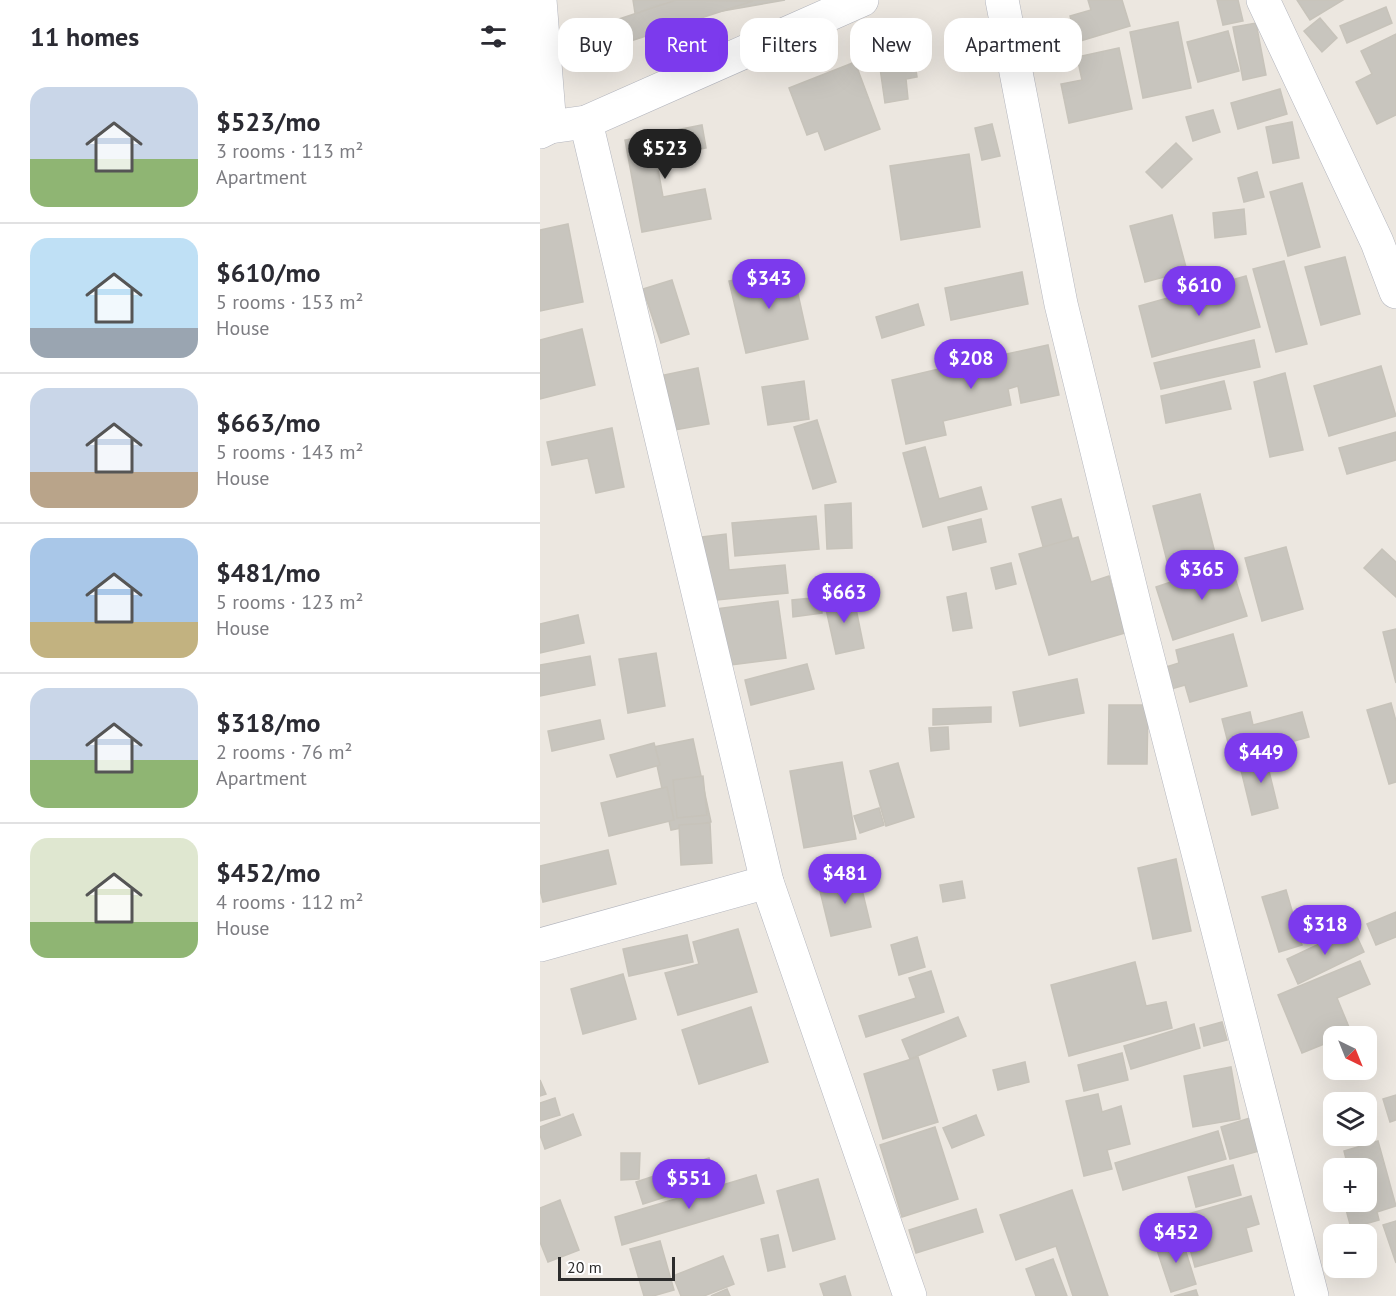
<!DOCTYPE html>
<meta charset="utf-8">
<style>
:root{--surface:#fff;--page:#f7f7f7;--text:#2b2b33;--muted:#7c7c81;--line:#e1e1e2;--accent:#7c3aed}
body{margin:0;font-family:"PT Sans",sans-serif;background:var(--page);color:var(--text);height:100vh;display:flex;flex-direction:column;font-size:22px;white-space:nowrap}
*{box-sizing:border-box;margin:0}
p{font-size:20px;color:var(--muted)}
.icon{flex:none;width:33px;height:33px;fill:none;stroke:currentColor;stroke-width:2;stroke-linecap:round;stroke-linejoin:round}
.map{position:relative;flex:1;overflow:hidden}
.drawer{display:flex;flex-direction:column;background:var(--surface);width:540px}
.drawer>*{flex:none}
.top-card{position:absolute;left:18px;top:18px;width:570px;height:54px;display:flex;gap:12px}
.needle{width:39px;rotate:137deg}
.buttons{position:absolute;left:783px;top:1026px;display:grid;gap:12px}
.buttons a{display:grid;place-items:center;width:54px;height:54px;border-radius:12px;background:var(--surface);box-shadow:0 6px 24px #0002;font-size:30px}
.scale{position:absolute;left:18px;bottom:15px;width:117px;box-sizing:border-box;padding-left:6px;border:3px solid #2c2c2c;border-top:0;font-size:16px;line-height:21px;white-space:nowrap;color:#2c2c2c;-webkit-text-stroke:4px #fff;paint-order:stroke}
.price{position:absolute;translate:-50% -51px;padding:0 14px;border-radius:21px;background:var(--accent);color:#fff;font-size:20px;line-height:39px;filter:drop-shadow(0 2px 3px #0008)}
.price::after{content:'';position:absolute;left:50%;top:36px;width:18px;height:14px;margin-left:-9px;background:inherit;clip-path:polygon(0 0,100% 0,50% 100%)}
.price.current{background:#222;color:#fff}
ul{padding:0;list-style:none}
li{display:flex;align-items:center;gap:18px;height:150px;padding:0 30px}
li+li{border-top:2px solid var(--line)}
li span{display:grid;place-items:center;flex:none;width:168px;height:120px;border-radius:18px;color:#555}
li>.icon{margin-inline-start:auto}
span .icon{width:72px;height:72px;fill:#fffc;stroke-width:1}
li b{font-size:26px}
h2{display:flex;justify-content:space-between;align-items:center;height:72px;padding:0 30px;font-size:26px}
.pill{padding:0 21px;border-radius:18px;background:var(--surface);box-shadow:0 6px 24px #0002;font-size:21px;line-height:54px}
.pill.current{background:var(--accent);color:#fff}
main{display:flex;flex:1;min-height:0}
.map>svg:first-child{display:block}
</style>
<main>
<section class="drawer">
<h2>11 homes<svg class="icon" aria-label="filters" viewBox="0 0 24 24"><path d="M4 7h16M4 17h16"/><circle cx="9" cy="7" r="2"/><circle cx="15" cy="17" r="2"/></svg></h2>
<ul>
<li><span style="background:linear-gradient(#c9d6e8 60%,#8fb573 0)"><svg class="icon" aria-label="home" viewBox="0 0 24 24"><path d="M3 11l9-7 9 7M6 9v11h12V9"/></svg></span><div><b>$523/mo</b><p>3 rooms · 113 m²</p><p>Apartment</p></div></li>
<li><span style="background:linear-gradient(#bfe0f5 75%,#9aa5b1 0)"><svg class="icon" aria-label="home" viewBox="0 0 24 24"><path d="M3 11l9-7 9 7M6 9v11h12V9"/></svg></span><div><b>$610/mo</b><p>5 rooms · 153 m²</p><p>House</p></div></li>
<li><span style="background:linear-gradient(#c9d6e8 70%,#b9a48a 0)"><svg class="icon" aria-label="home" viewBox="0 0 24 24"><path d="M3 11l9-7 9 7M6 9v11h12V9"/></svg></span><div><b>$663/mo</b><p>5 rooms · 143 m²</p><p>House</p></div></li>
<li><span style="background:linear-gradient(#a9c7e8 70%,#c2b280 0)"><svg class="icon" aria-label="home" viewBox="0 0 24 24"><path d="M3 11l9-7 9 7M6 9v11h12V9"/></svg></span><div><b>$481/mo</b><p>5 rooms · 123 m²</p><p>House</p></div></li>
<li><span style="background:linear-gradient(#c9d6e8 60%,#8fb573 0)"><svg class="icon" aria-label="home" viewBox="0 0 24 24"><path d="M3 11l9-7 9 7M6 9v11h12V9"/></svg></span><div><b>$318/mo</b><p>2 rooms · 76 m²</p><p>Apartment</p></div></li>
<li><span style="background:linear-gradient(#dfe7d0 70%,#8fb573 0)"><svg class="icon" aria-label="home" viewBox="0 0 24 24"><path d="M3 11l9-7 9 7M6 9v11h12V9"/></svg></span><div><b>$452/mo</b><p>4 rooms · 112 m²</p><p>House</p></div></li>
</ul>
</section>
<div class="map">
<svg width="856" height="1296" viewBox="0 0 856 1296">
<rect width="100%" height="100%" fill="#ece7e0"/>
<g fill="#c8c5be" stroke="#c7c3ba" stroke-width="1.5">
<path d="M93 0H245L97 26Z"/>
<path d="M136 0 213 1 60 51 52 28Z"/>
<path d="M548 0H582L590 26 537 42 530 16 551 10Z"/>
<path d="M677 0H698L703 21 683 25Z"/>
<path d="M757 0H803L770 20Z"/>
<path d="M846 7 852 23 807 43 800 26Z"/>
<path d="M780 18 797 38 782 52 764 31Z"/>
<path d="M638 22 651 88 603 98 590 32Z"/>
<path d="M716 23 726 75 703 80 693 27Z"/>
<path d="M688 31 699 71 658 82 647 42Z"/>
<path d="M856 34V115L837 124 816 82 832 74 821 51Z"/>
<path d="M371 35 377 77 366 79 368 99 345 103 336 40Z"/>
<path d="M579 48 592 109 529 123 521 84 542 80 537 57Z"/>
<path d="M315 62 340 129 285 150 278 131 267 135 249 88Z"/>
<path d="M740 89 747 114 698 129 691 103Z"/>
<path d="M673 110 680 132 653 141 646 117Z"/>
<path d="M752 122 759 158 733 163 726 127Z"/>
<path d="M452 124 460 156 442 160 435 128Z"/>
<path d="M162 125 166 148 116 158 123 197 165 189 171 219 102 232 85 140Z"/>
<path d="M636 143 652 159 622 188 606 172Z"/>
<path d="M429 154 440 227 361 240 350 166Z"/>
<path d="M717 172 724 197 704 202 698 178Z"/>
<path d="M762 183 780 247 748 256 730 192Z"/>
<path d="M704 209 706 234 675 238 673 213Z"/>
<path d="M632 215 647 271 605 282 590 226Z"/>
<path d="M28 224 43 302 0 311V230Z"/>
<path d="M805 257 820 314 781 325 765 267Z"/>
<path d="M744 261 767 344 736 352 713 269Z"/>
<path d="M252 267 268 339 206 353 189 281Z"/>
<path d="M482 272 488 304 411 320 405 288Z"/>
<path d="M706 276 720 327 612 357 599 306Z"/>
<path d="M132 280 149 334 121 343 103 289Z"/>
<path d="M378 304 384 325 342 338 336 317Z"/>
<path d="M42 329 55 385 0 399V340Z"/>
<path d="M714 340 720 367 621 389 614 363Z"/>
<path d="M508 345 519 395 481 403 478 386 468 389 471 405 403 421 406 435 366 444 352 380 416 365 418 376 428 373 425 363Z"/>
<path d="M841 366 856 416 789 436 774 386Z"/>
<path d="M158 368 169 424 135 430 124 375Z"/>
<path d="M745 373 763 450 730 457 714 382Z"/>
<path d="M264 381 269 419 228 425 222 387Z"/>
<path d="M684 381 691 409 626 423 621 396Z"/>
<path d="M277 420 296 482 273 489 254 427Z"/>
<path d="M72 428 84 487 56 493 48 458 12 465 7 442Z"/>
<path d="M856 432V460L807 474 799 448Z"/>
<path d="M385 447 399 499 441 487 447 509 383 527 363 453Z"/>
<path d="M660 494 675 553 628 565 613 506Z"/>
<path d="M521 499 537 556 508 564 492 507Z"/>
<path d="M311 503 312 548 287 549 285 505Z"/>
<path d="M276 516 279 549 195 556 192 523Z"/>
<path d="M441 519 446 542 413 550 408 527Z"/>
<path d="M186 534 189 570 245 565 248 593 167 601 162 537Z"/>
<path d="M538 537 551 582 569 576 585 633 509 655 479 554Z"/>
<path d="M746 547 763 609 722 621 705 558Z"/>
<path d="M842 549 856 562V597L824 568Z"/>
<path d="M690 562 707 616 633 640 616 587Z"/>
<path d="M471 563 476 584 456 589 451 568Z"/>
<path d="M426 593 432 628 413 631 407 597Z"/>
<path d="M313 594 324 648 296 654 284 600Z"/>
<path d="M281 597 282 613 253 617 252 600Z"/>
<path d="M238 601 246 658 183 666 176 609Z"/>
<path d="M38 615 44 643 0 653V624Z"/>
<path d="M856 629V683L843 632Z"/>
<path d="M693 634 707 686 650 702 645 685 631 689 626 667 639 663 636 650Z"/>
<path d="M116 653 125 706 88 713 79 659Z"/>
<path d="M50 656 55 685 0 696V665Z"/>
<path d="M267 664 274 689 211 705 205 680Z"/>
<path d="M537 679 544 713 480 726 473 692Z"/>
<path d="M851 703 856 721V782L849 784 827 710Z"/>
<path d="M569 705H608L607 764H568Z"/>
<path d="M451 707V722L393 725V709Z"/>
<path d="M710 712 713 725 762 712 769 737 692 758 682 719Z"/>
<path d="M60 720 64 739 12 751 8 731Z"/>
<path d="M408 727 409 749 391 751 389 728Z"/>
<path d="M153 739 171 822 131 830 113 747Z"/>
<path d="M114 743 120 765 77 777 70 755Z"/>
<path d="M742 756 744 767 729 771 738 808 712 815 700 766Z"/>
<path d="M302 762 316 839 264 848 250 771Z"/>
<path d="M358 763 374 817 346 826 330 771Z"/>
<path d="M163 776 167 815 137 818 133 780Z"/>
<path d="M127 787 134 820 69 836 61 803Z"/>
<path d="M339 808 344 825 320 833 314 816Z"/>
<path d="M170 823 172 863 141 865 139 825Z"/>
<path d="M68 850 76 884 3 902 0 890V866Z"/>
<path d="M636 859 651 931 613 939 598 868Z"/>
<path d="M318 873 331 927 291 936 278 883Z"/>
<path d="M422 881 425 898 403 902 400 885Z"/>
<path d="M746 890 762 945 739 952 722 897Z"/>
<path d="M856 912V937L836 945 827 924Z"/>
<path d="M813 928 824 952 758 984 747 959Z"/>
<path d="M198 929 217 992 138 1015 125 973 159 964 153 942Z"/>
<path d="M147 935 153 962 89 976 83 949Z"/>
<path d="M377 937 385 967 359 975 351 945Z"/>
<path d="M820 961 830 984 797 998 811 1032 801 1036H794V1040L762 1053 738 995Z"/>
<path d="M595 962 606 1006 626 1002 632 1028 529 1056 511 985Z"/>
<path d="M391 971 404 1012 326 1037 319 1016 376 998 369 978Z"/>
<path d="M83 974 96 1019 43 1034 31 989Z"/>
<path d="M211 1007 228 1062 159 1084 142 1030Z"/>
<path d="M418 1017 426 1036 370 1059 362 1040Z"/>
<path d="M682 1022 687 1040 664 1046 660 1028Z"/>
<path d="M654 1024 660 1048 591 1069 584 1046Z"/>
<path d="M582 1053 588 1080 544 1091 538 1065Z"/>
<path d="M378 1057 398 1122 343 1139 324 1074Z"/>
<path d="M485 1062 489 1082 458 1090 453 1070Z"/>
<path d="M691 1067 700 1119 653 1127 644 1076Z"/>
<path d="M0 1080 6 1094 0 1096Z"/>
<path d="M558 1094 562 1112 581 1106 590 1144 567 1150 572 1169 544 1176 526 1101Z"/>
<path d="M856 1095V1120L850 1122 843 1099Z"/>
<path d="M15 1098 20 1115 0 1121V1103Z"/>
<path d="M33 1114 41 1135 5 1149 0 1135V1127Z"/>
<path d="M436 1115 444 1135 412 1148 403 1128Z"/>
<path d="M710 1118 719 1151 690 1159 681 1127Z"/>
<path d="M395 1127 418 1199 362 1217 340 1145Z"/>
<path d="M678 1131 686 1159 583 1190 575 1163Z"/>
<path d="M838 1141 856 1206 837 1212 839 1220 811 1228 804 1202H826V1168H794V1167L807 1163 804 1151Z"/>
<path d="M81 1153H100L99 1179 81 1180Z"/>
<path d="M169 1158 176 1181 103 1204 96 1182Z"/>
<path d="M693 1165 701 1195 656 1207 648 1177Z"/>
<path d="M216 1175 224 1203 82 1245 75 1217Z"/>
<path d="M278 1179 295 1239 253 1251 237 1191Z"/>
<path d="M532 1190 568 1296H533L516 1246 476 1260 460 1215Z"/>
<path d="M711 1196 719 1224 706 1228 712 1251 655 1267 641 1216Z"/>
<path d="M20 1200 39 1250 8 1262 0 1242V1208Z"/>
<path d="M436 1209 443 1232 376 1253 369 1230Z"/>
<path d="M856 1221V1263L843 1225Z"/>
<path d="M238 1235 245 1267 228 1271 221 1239Z"/>
<path d="M641 1236 656 1284 631 1292 615 1244Z"/>
<path d="M120 1241 134 1290 113 1296H104L90 1249Z"/>
<path d="M183 1256 194 1284 164 1296H141L133 1276Z"/>
<path d="M513 1259 527 1296H496L486 1269Z"/>
<path d="M305 1276 311 1296H284L280 1284Z"/>
<path d="M187 1289 190 1296H171Z"/>
<path d="M656 1290 658 1296H634Z"/>
</g>
<g fill="none" stroke-linecap="round" stroke-linejoin="round">
<defs>
<g id="street">
<path d="M0 0 10 127"/>
<path d="M462 0 521 304 600 627 772 1296"/>
<path d="M723 0 837 242 856 292"/>
<path d="M46 122 227 882 370 1296"/>
<path d="M0 132 10 127 46 122 322 0"/>
<path d="M0 945 227 882"/>
</g>
</defs>
<use href="#street" stroke="#b4b6be" stroke-width="34"/>
<use href="#street" stroke="#fff" stroke-width="33"/>
</g>
</svg>
<div class="buttons">
<a><svg class="needle" viewBox="-14 -14 28 28"><path d="M0-13l5 13h-10z" fill="#e53935"/><path d="M0 13l5-13h-10z" fill="#7c7c81"/></svg></a>
<a><svg class="icon" aria-label="layers" viewBox="0 0 24 24"><path d="M12 4l9 5-9 5-9-5zM3 14l9 5 9-5"/></svg></a>
<a>+</a>
<a>−</a>
</div>
<div class="scale">20 m</div>
<b class="price current" style="left:125px;top:180px">$523</b>
<b class="price" style="left:229px;top:310px">$343</b>
<b class="price" style="left:659px;top:317px">$610</b>
<b class="price" style="left:431px;top:390px">$208</b>
<b class="price" style="left:662px;top:601px">$365</b>
<b class="price" style="left:304px;top:624px">$663</b>
<b class="price" style="left:721px;top:784px">$449</b>
<b class="price" style="left:305px;top:905px">$481</b>
<b class="price" style="left:785px;top:956px">$318</b>
<b class="price" style="left:149px;top:1210px">$551</b>
<b class="price" style="left:636px;top:1264px">$452</b>
<div class="top-card">
<a class="pill">Buy</a>
<a class="pill current">Rent</a>
<a class="pill">Filters</a>
<a class="pill">New</a>
<a class="pill">Apartment</a>
</div>
</div>
</main>
